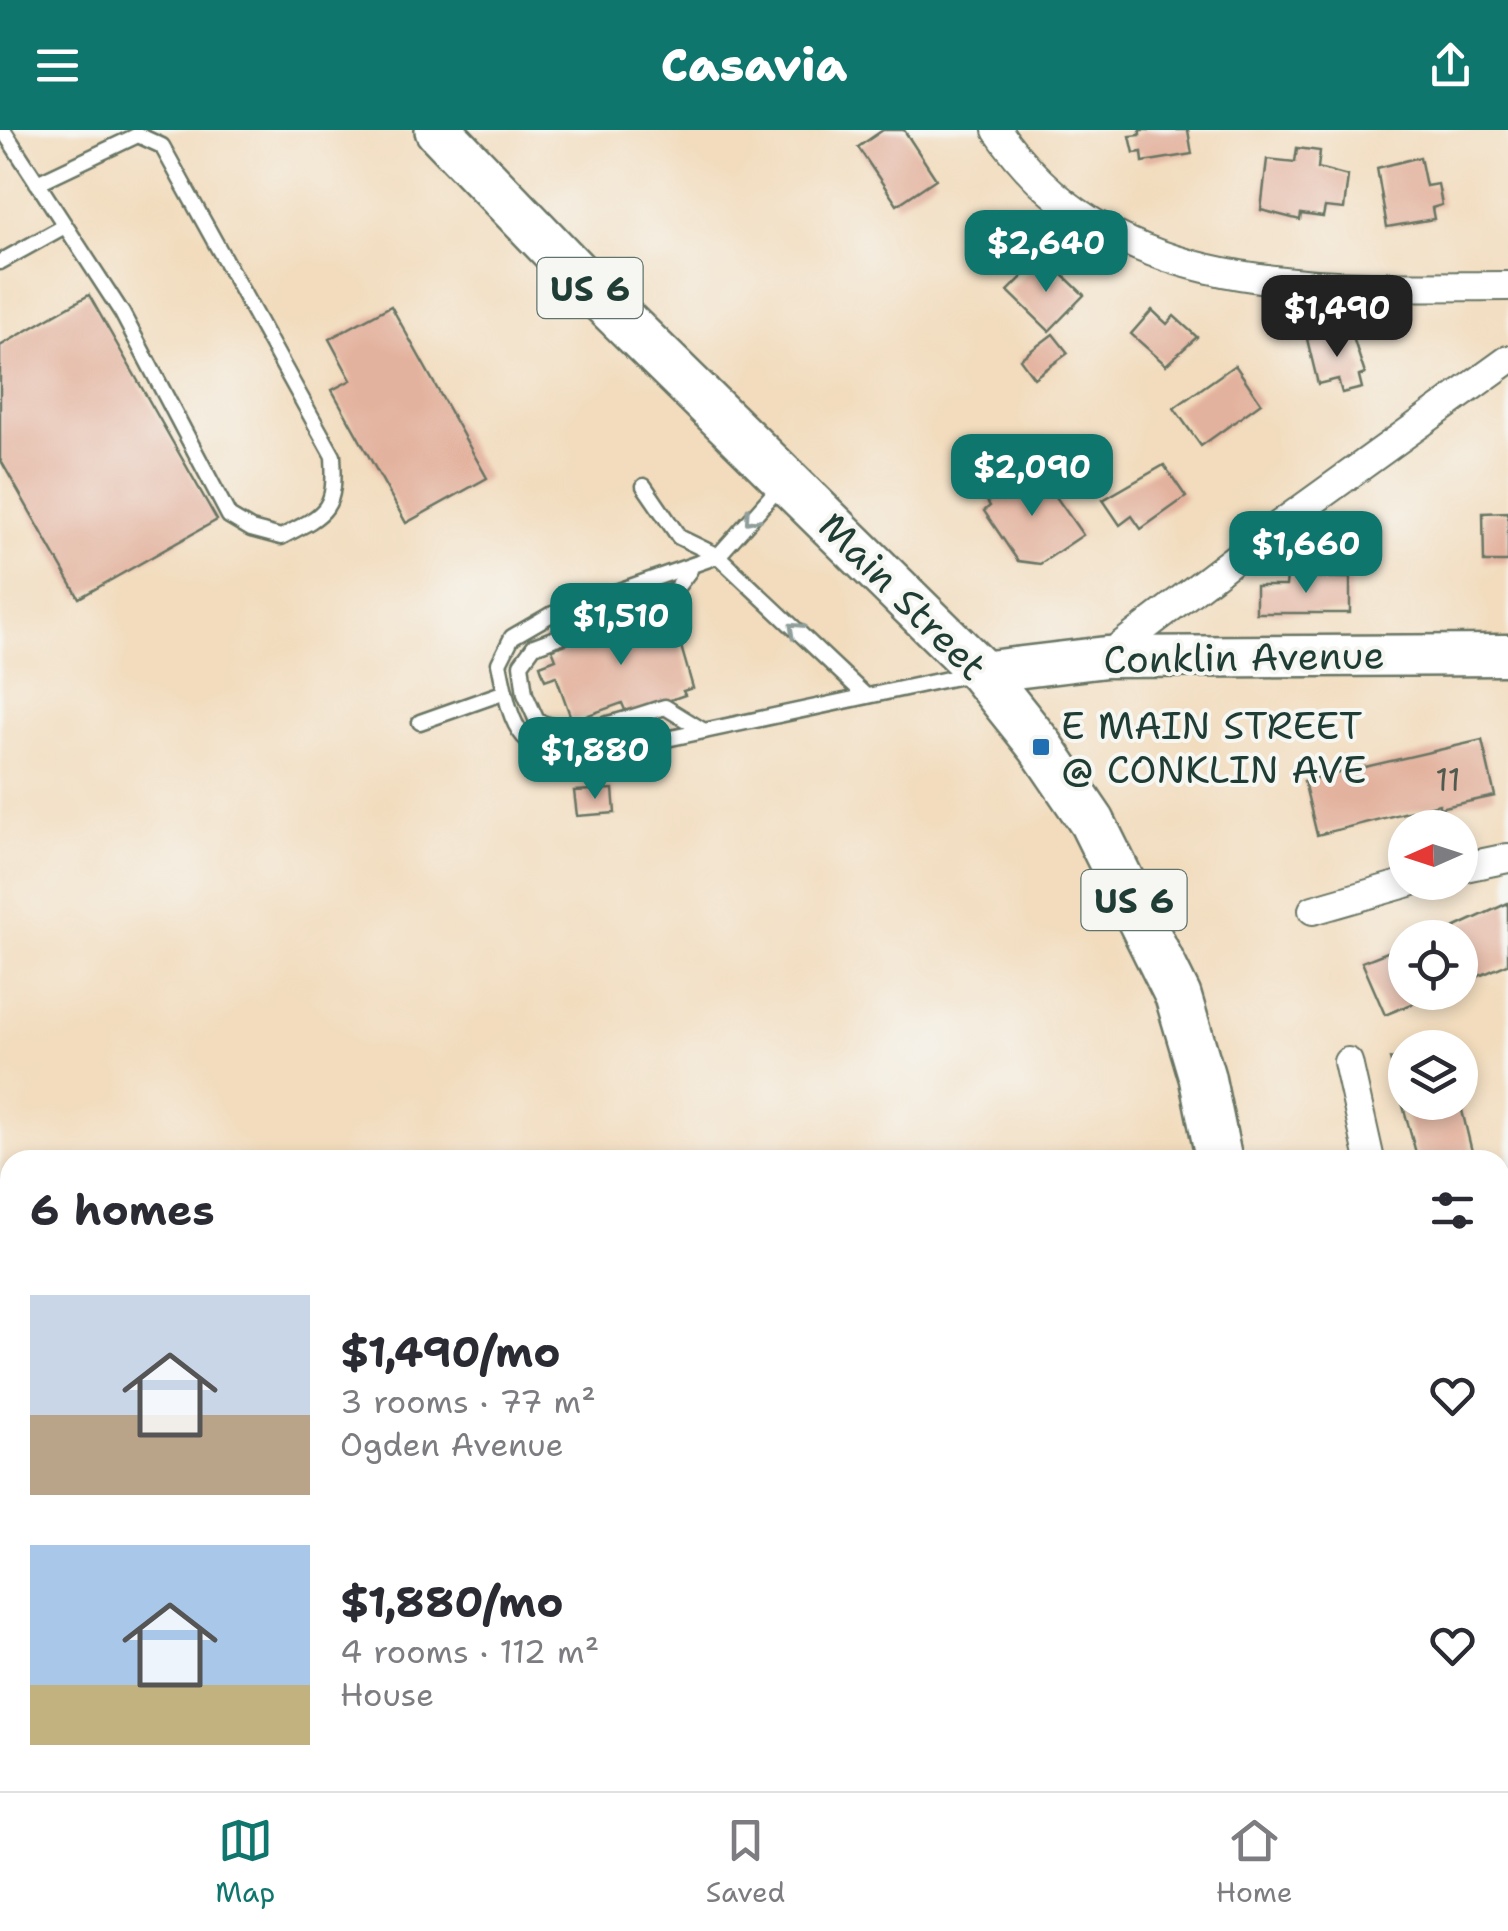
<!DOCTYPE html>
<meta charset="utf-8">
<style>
:root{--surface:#fff;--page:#f2f2f3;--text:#2b2b33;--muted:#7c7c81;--line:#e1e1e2;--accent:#0f766e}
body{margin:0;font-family:"Shantell Sans",sans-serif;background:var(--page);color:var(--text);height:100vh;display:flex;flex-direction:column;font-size:38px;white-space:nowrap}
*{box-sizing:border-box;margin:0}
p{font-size:32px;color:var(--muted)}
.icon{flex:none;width:55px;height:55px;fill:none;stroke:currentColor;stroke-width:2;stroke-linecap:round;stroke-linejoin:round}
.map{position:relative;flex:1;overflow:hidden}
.drawer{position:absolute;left:0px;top:1020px;width:1510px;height:642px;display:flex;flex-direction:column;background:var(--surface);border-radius:30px 30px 0 0;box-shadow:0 5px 15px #0003}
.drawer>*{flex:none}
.needle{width:65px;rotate:267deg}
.controls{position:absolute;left:1388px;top:680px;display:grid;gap:20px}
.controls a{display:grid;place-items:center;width:90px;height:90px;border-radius:50%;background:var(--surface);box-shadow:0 5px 15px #0003;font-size:50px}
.price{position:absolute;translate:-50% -85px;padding:0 22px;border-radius:20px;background:var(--accent);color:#fff;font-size:32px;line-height:65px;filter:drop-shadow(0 2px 5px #0008)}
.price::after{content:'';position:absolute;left:50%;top:60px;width:30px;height:22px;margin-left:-15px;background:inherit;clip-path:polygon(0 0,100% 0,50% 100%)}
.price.current{background:#222;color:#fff}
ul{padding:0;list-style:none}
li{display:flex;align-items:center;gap:30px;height:250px;padding:0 30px}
li span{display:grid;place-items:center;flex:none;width:280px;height:200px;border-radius:0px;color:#555}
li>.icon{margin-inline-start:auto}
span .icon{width:120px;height:120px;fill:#fffc;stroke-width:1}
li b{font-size:42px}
h2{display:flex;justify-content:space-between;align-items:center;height:120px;padding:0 30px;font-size:42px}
header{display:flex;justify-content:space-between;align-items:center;height:130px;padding:0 30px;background:var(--accent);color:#fff;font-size:45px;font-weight:800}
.menu{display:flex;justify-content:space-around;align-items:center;height:140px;border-top:2px solid var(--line);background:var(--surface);font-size:28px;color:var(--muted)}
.menu a{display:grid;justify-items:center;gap:5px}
.menu .current{color:var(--accent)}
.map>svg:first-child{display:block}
</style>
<header><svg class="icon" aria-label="menu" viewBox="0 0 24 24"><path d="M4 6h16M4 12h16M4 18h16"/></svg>Casavia<svg class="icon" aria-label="share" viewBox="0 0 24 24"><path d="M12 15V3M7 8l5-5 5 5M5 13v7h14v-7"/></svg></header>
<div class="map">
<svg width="1508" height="1661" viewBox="0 0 1508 1661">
<rect width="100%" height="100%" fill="#f6f6f2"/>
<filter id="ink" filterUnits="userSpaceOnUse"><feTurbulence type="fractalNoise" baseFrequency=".01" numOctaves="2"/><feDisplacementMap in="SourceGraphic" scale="20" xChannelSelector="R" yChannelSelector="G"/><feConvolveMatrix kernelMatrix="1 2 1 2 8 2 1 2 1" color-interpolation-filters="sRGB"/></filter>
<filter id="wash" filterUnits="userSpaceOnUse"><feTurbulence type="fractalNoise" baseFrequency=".0048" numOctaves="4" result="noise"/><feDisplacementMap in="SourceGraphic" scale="40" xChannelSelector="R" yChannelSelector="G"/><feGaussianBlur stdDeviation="2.25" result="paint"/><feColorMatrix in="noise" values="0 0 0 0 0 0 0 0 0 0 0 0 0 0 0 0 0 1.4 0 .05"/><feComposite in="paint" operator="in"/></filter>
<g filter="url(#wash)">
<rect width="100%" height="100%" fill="#f2dcbd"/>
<g id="blocks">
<g fill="#e3b29e">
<path d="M883 0H904L936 49 897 75 858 17Z"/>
<path d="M1140 0H1188L1192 24 1143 32 1142 22 1134 23 1130 6 1140 5Z"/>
<path d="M1297 18 1320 21 1318 38 1348 46 1344 79 1325 77 1323 87 1301 84 1300 90 1261 80 1267 29 1295 32Z"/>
<path d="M1420 27 1426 56 1438 54 1442 75 1432 78 1434 89 1387 97 1377 38Z"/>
<path d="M1038 131 1056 149 1062 144 1084 165 1049 201 1008 161Z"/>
<path d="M89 165 217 390 79 468 0 329V216Z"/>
<path d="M391 176 487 348 406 393 332 260 351 250 329 209Z"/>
<path d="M1152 180 1167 194 1174 186 1197 207 1166 235 1131 204Z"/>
<path d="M1350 198 1365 244 1359 246 1362 258 1342 263 1338 249 1318 254 1307 209Z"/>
<path d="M1053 204 1068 223 1034 248 1020 229Z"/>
<path d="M1235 235 1261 273 1201 316 1174 278Z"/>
<path d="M1164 335 1186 367 1141 399 1132 386 1120 395 1103 370Z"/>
<path d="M1035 337 1083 405 1040 434 1018 431 984 381 990 376 987 371Z"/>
<path d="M1508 382V432H1484L1483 383Z"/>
<path d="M1287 447 1350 448V483H1256V456H1286Z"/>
<path d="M652 484 654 491 672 485 693 558 683 561 685 565 627 585 622 573 572 591 556 546 545 550 540 535 556 529 552 519Z"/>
<path d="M1482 610 1495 666 1439 678V674L1317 705 1304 651Z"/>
<path d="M613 659 615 683 577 686 574 661Z"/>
<path d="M1508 773V834L1460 854V808L1434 807Z"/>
<path d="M1405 815V862L1439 863 1385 885 1362 832Z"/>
<path d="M1405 926V972H1460L1474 1030H1418L1390 929Z"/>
<path d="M1500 1179 1508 1218V1307L1500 1309Z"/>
<path d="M1500 1356 1508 1358V1411L1503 1415Z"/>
</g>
</g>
</g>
<g filter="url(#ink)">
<use href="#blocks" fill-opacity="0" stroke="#697564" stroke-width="2.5"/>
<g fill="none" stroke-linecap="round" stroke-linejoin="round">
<defs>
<g id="lane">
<path d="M3 0 122 183 229 386 251 399 281 407C328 383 336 380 333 326L162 16 138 5 37 53"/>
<path d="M0 132 65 96"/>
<path d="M782 354 718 426 550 485 512 507 499 533C513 604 518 627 596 624L971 544"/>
<path d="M644 356 679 407 718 426 866 566"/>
<path d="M690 440 671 465 534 516 521 534 525 564 537 591C579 610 623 589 665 577L704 601"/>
<path d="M420 592 505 562"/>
<path d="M1500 1577H1508"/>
</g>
<g id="street">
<path d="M997 0C1115 173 1323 156 1508 156"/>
<path d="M1106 527 1267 404 1508 230"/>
<path d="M1460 738 1508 728"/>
<path d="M1313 780 1410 752"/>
<path d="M1348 932 1370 1030"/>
<path d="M1500 1133 1508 1131"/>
<path d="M1500 1478 1508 1479"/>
</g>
<path id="secondary" d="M981 542 1106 527 1508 525"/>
<g id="primary">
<path d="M438 0 592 160 981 542 1041 617 1092 692 1178 866 1202 947 1219 1030"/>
<path d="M1308 1652 1309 1661"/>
</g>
</defs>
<use href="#lane" stroke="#697564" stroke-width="19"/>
<use href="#street" stroke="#697564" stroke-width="32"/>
<use href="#secondary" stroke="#697564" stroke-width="45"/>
<use href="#primary" stroke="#697564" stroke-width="50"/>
<use href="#lane" stroke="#fff" stroke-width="14"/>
<use href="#street" stroke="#fff" stroke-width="28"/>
<use href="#secondary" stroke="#fff" stroke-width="40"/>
<use href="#primary" stroke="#fff" stroke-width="45"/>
</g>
<defs><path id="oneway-chevron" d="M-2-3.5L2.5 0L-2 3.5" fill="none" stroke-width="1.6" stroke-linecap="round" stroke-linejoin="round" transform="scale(2.5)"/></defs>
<g stroke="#8f9e9a">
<use href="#oneway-chevron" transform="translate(751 388) rotate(131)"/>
<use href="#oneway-chevron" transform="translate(795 499) rotate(-137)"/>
</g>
</g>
<rect fill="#1f6fb2" stroke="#f6f6f2" stroke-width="4" x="1031" y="607" width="20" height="20" rx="5"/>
<g text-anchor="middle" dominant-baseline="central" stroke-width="8" stroke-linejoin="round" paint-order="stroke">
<g font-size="32" fill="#505a4e">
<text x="1448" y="649">11</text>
</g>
<g fill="#f6f6f2" stroke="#60746d" stroke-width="2.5">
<rect x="537.5" y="128" width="105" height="60" rx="8"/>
<rect x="1081.5" y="740" width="105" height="60" rx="8"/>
</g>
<g font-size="35" font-weight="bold" fill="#1f3d34">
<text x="590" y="158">US 6</text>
<text x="1134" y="770">US 6</text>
</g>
<g font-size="38" fill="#1f3d34" stroke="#f6f6f2">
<text transform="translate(903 466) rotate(45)">Main Street</text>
<text transform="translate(1244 527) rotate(-1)">Conklin Avenue</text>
</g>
<g font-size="38" fill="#1f3d34" stroke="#f6f6f2" text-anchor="start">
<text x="1061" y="595">E MAIN STREET<tspan x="1061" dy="44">@ CONKLIN AVE</tspan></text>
</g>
</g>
</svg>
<div class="controls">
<a><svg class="needle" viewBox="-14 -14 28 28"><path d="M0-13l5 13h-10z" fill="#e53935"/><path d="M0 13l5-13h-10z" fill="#7c7c81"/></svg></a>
<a><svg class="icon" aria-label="locate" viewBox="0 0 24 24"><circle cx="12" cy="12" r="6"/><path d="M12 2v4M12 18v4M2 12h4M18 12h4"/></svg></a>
<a><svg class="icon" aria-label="layers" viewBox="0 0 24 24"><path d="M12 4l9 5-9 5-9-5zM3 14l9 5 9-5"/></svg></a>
</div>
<b class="price" style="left:1046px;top:165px">$2,640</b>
<b class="price current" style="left:1337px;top:230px">$1,490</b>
<b class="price" style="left:1032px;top:389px">$2,090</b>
<b class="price" style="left:1306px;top:466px">$1,660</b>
<b class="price" style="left:621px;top:538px">$1,510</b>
<b class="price" style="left:595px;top:672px">$1,880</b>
<section class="drawer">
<h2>6 homes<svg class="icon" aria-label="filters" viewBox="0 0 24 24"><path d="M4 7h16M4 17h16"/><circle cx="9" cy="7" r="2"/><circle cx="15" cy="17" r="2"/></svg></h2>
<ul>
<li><span style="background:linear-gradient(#c9d6e8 60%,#b9a48a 0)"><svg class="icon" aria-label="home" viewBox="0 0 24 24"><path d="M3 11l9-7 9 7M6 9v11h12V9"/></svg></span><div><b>$1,490/mo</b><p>3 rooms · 77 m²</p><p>Ogden Avenue</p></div><svg class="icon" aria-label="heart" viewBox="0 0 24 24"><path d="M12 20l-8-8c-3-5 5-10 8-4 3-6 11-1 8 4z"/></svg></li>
<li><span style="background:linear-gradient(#a9c7e8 70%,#c2b280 0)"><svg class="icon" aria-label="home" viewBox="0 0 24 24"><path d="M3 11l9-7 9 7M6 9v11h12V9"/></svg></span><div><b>$1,880/mo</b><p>4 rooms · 112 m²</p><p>House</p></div><svg class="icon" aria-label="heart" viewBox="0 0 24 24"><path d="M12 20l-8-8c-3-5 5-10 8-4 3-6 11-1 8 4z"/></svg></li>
</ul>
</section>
</div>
<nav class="menu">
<a class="current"><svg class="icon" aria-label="map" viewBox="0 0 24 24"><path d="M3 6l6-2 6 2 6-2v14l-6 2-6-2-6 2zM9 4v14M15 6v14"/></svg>Map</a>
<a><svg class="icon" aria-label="saved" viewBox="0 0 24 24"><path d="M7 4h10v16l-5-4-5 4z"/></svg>Saved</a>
<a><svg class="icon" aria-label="home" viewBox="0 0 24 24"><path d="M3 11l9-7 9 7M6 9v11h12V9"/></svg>Home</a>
</nav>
